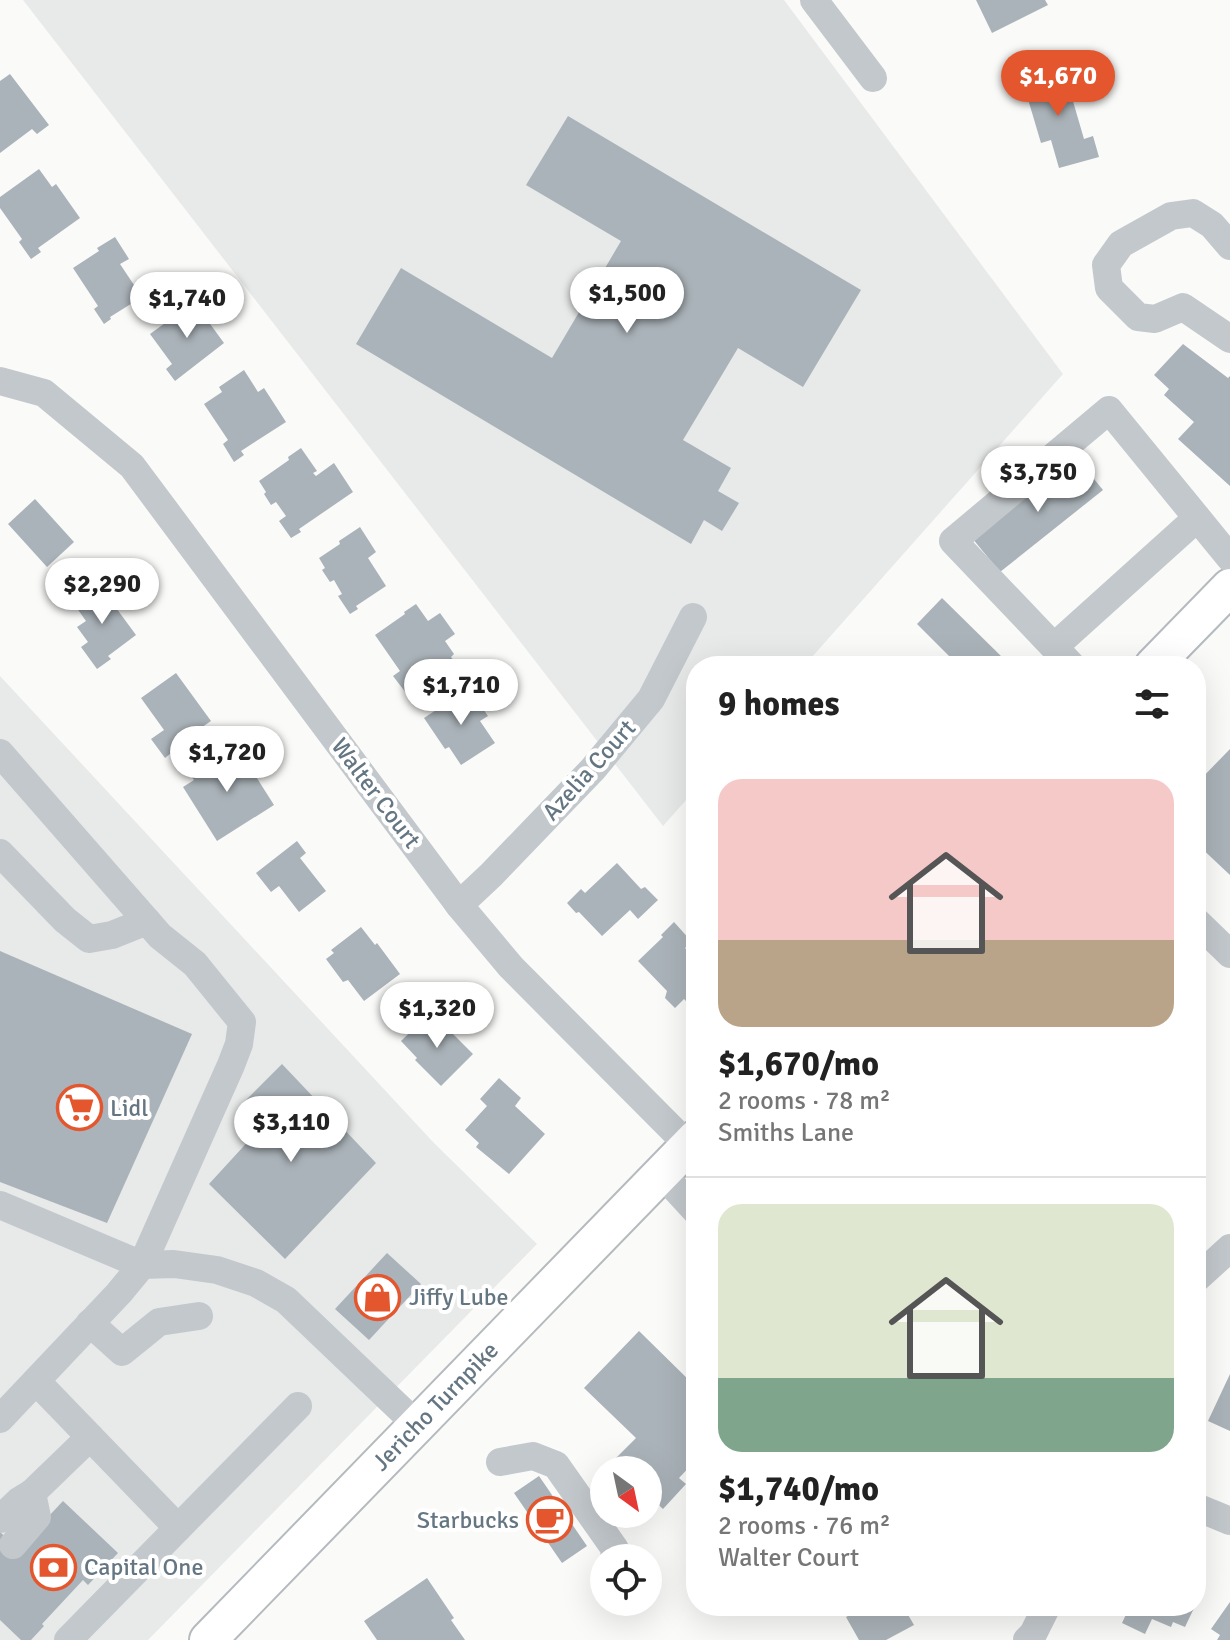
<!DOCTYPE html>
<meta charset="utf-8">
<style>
:root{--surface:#fff;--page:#f6f6f6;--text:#222;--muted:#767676;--line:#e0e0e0;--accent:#e4572e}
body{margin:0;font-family:Signika,sans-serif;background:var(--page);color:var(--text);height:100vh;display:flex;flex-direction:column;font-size:30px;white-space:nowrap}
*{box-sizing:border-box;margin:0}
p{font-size:26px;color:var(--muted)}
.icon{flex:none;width:44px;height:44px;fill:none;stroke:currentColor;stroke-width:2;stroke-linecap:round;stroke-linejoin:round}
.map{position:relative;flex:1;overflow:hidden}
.side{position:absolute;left:686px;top:656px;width:520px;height:960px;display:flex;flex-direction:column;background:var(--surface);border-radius:32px;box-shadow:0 8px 32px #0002}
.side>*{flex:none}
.needle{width:52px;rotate:147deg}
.controls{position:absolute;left:590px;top:1456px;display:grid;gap:16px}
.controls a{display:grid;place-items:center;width:72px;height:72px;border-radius:50%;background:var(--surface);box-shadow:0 8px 32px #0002;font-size:40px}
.price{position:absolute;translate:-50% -68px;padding:0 18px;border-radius:28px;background:#fff;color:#222;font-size:26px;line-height:52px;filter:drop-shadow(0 2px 4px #0008)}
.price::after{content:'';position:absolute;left:50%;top:48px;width:24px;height:18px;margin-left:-12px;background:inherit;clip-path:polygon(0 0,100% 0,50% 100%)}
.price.current{background:var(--accent);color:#fff}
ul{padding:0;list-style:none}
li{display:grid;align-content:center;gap:16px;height:424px;padding:0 32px}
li+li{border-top:2px solid var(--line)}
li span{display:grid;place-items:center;height:248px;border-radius:24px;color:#555}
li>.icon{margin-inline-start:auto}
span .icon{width:144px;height:144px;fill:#fffc;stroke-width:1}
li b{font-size:34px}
h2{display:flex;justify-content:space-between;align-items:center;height:96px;padding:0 32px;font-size:34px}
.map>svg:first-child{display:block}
</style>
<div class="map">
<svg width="1230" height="1640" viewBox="0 0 1230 1640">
<rect width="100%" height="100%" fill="#fafaf8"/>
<g fill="#e8e9e9">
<path d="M23 0H784L1063 374 804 666H696V789L663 826Z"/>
<path d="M0 676 434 1143 537 1244 148 1640H0Z"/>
</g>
<g fill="#aab3b9">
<path d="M976 0H1045L1048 5 992 33Z"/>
<path d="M1063 67 1084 139 1093 136 1099 157 1059 168 1051 140 1041 143 1022 79Z"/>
<path d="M10 74 49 125 37 134 32 129 0 153V81Z"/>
<path d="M568 116 861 290 803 387 738 348 683 440 731 468 718 491 739 503 722 531 704 520 691 544 356 344 401 268 552 358 621 241 526 185Z"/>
<path d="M39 169 52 187 56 184 80 218 38 248 41 252 31 259 19 242 22 239 0 208V197Z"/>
<path d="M115 237 129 259 120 264 142 297 110 317 111 319 104 324 94 309 98 306 73 268 99 251 97 248Z"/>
<path d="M194 302 224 343 175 381 166 369 172 364 150 334Z"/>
<path d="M1183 344 1228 378 1230 376V486L1178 439 1194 422 1164 395 1169 389 1154 375Z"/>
<path d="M244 370 258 392 264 388 286 422 241 451 244 455 234 462 223 444 228 440 204 404 222 392 219 387Z"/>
<path d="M301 448 317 471 313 473 316 476 334 463 353 492 299 529 301 532 291 538 279 521 286 516 276 502 271 505 264 494 266 492 259 481 289 460 288 457Z"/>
<path d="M1075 456 1103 490 1000 572 972 538Z"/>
<path d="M35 499 74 542 47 567 8 524Z"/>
<path d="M360 527 376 552 368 558 386 586 356 606 358 609 350 614 338 596 342 594 334 580 330 582 322 570 325 568 319 558 340 544 339 541Z"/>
<path d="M104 582 115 598 111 601 136 635 108 656 111 659 97 669 81 647 88 642 77 627 86 621 74 604Z"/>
<path d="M942 598 1004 659 998 666H959L917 624Z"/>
<path d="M416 604 428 621 440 613 455 634 445 641 454 654 451 657 457 665 446 673 440 664 423 676 427 680 419 685 416 680 412 683 414 686 406 693 393 676 400 671 375 635 405 614 404 612Z"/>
<path d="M176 673 211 721 179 743 181 745 165 758 151 739 164 730 141 698Z"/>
<path d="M462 693 465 697 472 693 488 716 480 721 495 743 461 765 449 747 445 749 424 718Z"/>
<path d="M231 746 251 777 255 775 274 805 217 841 183 787 194 780 191 776Z"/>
<path d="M1230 749V875L1196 843V784Z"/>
<path d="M297 841 306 853 300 858 326 891 299 912 279 886 271 892 256 873Z"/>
<path d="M617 863 641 889 645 887 658 900 638 919 630 910 602 936 579 912 576 913 567 903 581 889 585 893Z"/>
<path d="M674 922 692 942 685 948 696 960V996L689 1004 684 999 675 1008 665 998 667 991 638 961 663 937 661 935Z"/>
<path d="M361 927 375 945 377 943 400 974 364 1001 348 980 343 982 326 959 334 953 331 950Z"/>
<path d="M0 951 192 1034 107 1223 0 1182Z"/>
<path d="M429 1014 445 1031 448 1029 473 1054 441 1086 415 1060 417 1058 401 1041Z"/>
<path d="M282 1064 376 1163 285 1259 209 1184 263 1125 243 1103Z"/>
<path d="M499 1078 521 1098 515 1106 545 1134 509 1174 476 1147 479 1143 465 1130 487 1106 480 1099Z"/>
<path d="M387 1253 421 1284 369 1340 335 1309Z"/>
<path d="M639 1331 696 1387V1460L679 1478 686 1484 663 1509 648 1495V1470H623L613 1461 636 1438 584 1388Z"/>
<path d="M1230 1374V1431L1208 1421Z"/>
<path d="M539 1476 587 1546 562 1563 514 1493Z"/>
<path d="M63 1501 118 1553 88 1585 83 1580 42 1624 44 1626 31 1640H21L0 1620V1532L18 1549Z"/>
<path d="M427 1578 454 1618 451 1620 465 1640H377L364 1621Z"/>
<path d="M1230 1602V1640H1217L1220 1635 1211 1629Z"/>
<path d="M866 1606H903L914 1625 886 1640H859L846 1617Z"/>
<path d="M1130 1606H1195L1185 1627 1173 1622 1171 1627 1152 1619 1145 1634 1122 1623Z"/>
</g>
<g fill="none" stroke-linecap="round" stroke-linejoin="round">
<defs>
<g id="major">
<path d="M1153 666 1230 587"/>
<path id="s1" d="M208 1640 696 1138"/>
</g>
</defs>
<use href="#major" stroke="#b5babe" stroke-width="40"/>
<g stroke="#c3c8cc" stroke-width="28">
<path d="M814 0 873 78"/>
<path d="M1230 246 1212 225 1193 213 1171 216 1121 244 1106 265 1109 288 1138 317 1155 319 1183 307 1230 339"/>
<path d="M0 381 44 393 132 466 459 905 511 967 689 1146"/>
<path d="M1055 646 1197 518"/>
<path d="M1072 666 953 541 1109 410 1230 558"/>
<path d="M0 753 160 936 195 964 242 1022 239 1044 231 1065 142 1265 119 1293 0 1419"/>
<path d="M0 853 65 920 89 939 112 935 147 921"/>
<path d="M459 905 491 875 593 769 651 699 693 617"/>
<path d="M1196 921 1230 954"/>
<path d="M662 1174 696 1211"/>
<path d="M0 1205 142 1265 174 1264 217 1270 256 1283 286 1300 417 1425"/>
<path d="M1196 1279 1230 1248"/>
<path d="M90 1323 122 1352 159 1322 199 1316"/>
<path d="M36 1381 178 1528"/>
<path d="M500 1462 533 1456 556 1465 615 1549 614 1558"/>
<path d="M1196 1507 1230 1521"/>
<path d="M0 1519 19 1501 32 1493"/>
<path d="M13 1545 37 1517 32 1493 90 1437"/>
<path d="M68 1640 298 1406"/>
<path d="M1027 1640 1033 1634 1047 1606"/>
</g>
<use href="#major" stroke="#fff" stroke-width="36"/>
</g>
<defs>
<symbol id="supermarket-ring" viewBox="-11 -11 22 22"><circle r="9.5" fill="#fff" stroke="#e4572e" stroke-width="1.5"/><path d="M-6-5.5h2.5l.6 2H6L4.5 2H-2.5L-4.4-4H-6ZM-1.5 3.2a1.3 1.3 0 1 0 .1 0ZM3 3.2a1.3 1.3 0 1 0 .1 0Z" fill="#e4572e"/></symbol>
<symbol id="shop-ring" viewBox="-11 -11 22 22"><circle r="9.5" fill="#fff" stroke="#e4572e" stroke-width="1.5"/><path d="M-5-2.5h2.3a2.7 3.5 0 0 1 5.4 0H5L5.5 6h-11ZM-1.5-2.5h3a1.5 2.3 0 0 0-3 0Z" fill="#e4572e"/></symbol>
<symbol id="cafe-ring" viewBox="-11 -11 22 22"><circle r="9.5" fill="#fff" stroke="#e4572e" stroke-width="1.5"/><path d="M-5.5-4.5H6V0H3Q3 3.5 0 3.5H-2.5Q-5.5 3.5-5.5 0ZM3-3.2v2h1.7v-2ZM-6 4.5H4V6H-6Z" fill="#e4572e"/></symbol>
<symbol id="bank-ring" viewBox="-11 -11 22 22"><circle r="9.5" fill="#fff" stroke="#e4572e" stroke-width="1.5"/><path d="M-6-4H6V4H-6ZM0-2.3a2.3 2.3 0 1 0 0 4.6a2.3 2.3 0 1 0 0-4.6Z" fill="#e4572e"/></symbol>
</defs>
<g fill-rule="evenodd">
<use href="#supermarket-ring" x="54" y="1082" width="51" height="51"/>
<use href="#shop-ring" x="352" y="1272" width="51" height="51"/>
<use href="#cafe-ring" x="524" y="1494" width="51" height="51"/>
<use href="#bank-ring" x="28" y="1542" width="51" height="51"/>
</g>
<g text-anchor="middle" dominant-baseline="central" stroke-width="8" stroke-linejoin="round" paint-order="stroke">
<g font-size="24" fill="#657683" stroke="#fff">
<text transform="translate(589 770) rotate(-48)">Azelia Court</text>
<text transform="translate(376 793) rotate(53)">Walter Court</text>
<text stroke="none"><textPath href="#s1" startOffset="326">Jericho Turnpike</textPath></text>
</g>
<g font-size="24" fill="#657683" stroke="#fff" text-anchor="start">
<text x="110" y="1108">Lidl</text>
<text x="409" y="1297">Jiffy Lube</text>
<text x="519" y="1520" text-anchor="end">Starbucks</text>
<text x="84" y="1567">Capital One</text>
</g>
</g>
</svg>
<div class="controls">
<a><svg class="needle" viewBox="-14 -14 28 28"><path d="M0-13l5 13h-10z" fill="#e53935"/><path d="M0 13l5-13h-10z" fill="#767676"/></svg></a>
<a><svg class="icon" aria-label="locate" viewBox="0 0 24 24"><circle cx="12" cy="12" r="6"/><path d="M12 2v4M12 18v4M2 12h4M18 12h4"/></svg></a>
</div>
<b class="price current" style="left:1058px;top:118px">$1,670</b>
<b class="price" style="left:627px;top:335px">$1,500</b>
<b class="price" style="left:187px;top:340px">$1,740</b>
<b class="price" style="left:1038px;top:514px">$3,750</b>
<b class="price" style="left:102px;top:626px">$2,290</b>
<b class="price" style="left:461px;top:727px">$1,710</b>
<b class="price" style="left:227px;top:794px">$1,720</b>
<b class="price" style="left:437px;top:1050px">$1,320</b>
<b class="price" style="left:291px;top:1164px">$3,110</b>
<section class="side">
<h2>9 homes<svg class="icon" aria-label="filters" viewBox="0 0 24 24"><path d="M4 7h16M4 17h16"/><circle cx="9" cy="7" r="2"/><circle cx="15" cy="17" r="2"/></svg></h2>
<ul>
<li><span style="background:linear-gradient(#f6c9c9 65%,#b9a48a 0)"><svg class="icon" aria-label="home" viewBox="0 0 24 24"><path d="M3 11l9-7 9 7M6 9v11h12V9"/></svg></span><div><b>$1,670/mo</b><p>2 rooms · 78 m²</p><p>Smiths Lane</p></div></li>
<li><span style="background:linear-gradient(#dfe7d0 70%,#7fa58c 0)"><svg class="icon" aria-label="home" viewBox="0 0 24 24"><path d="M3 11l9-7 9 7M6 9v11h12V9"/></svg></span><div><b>$1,740/mo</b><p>2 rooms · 76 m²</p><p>Walter Court</p></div></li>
</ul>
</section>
</div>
